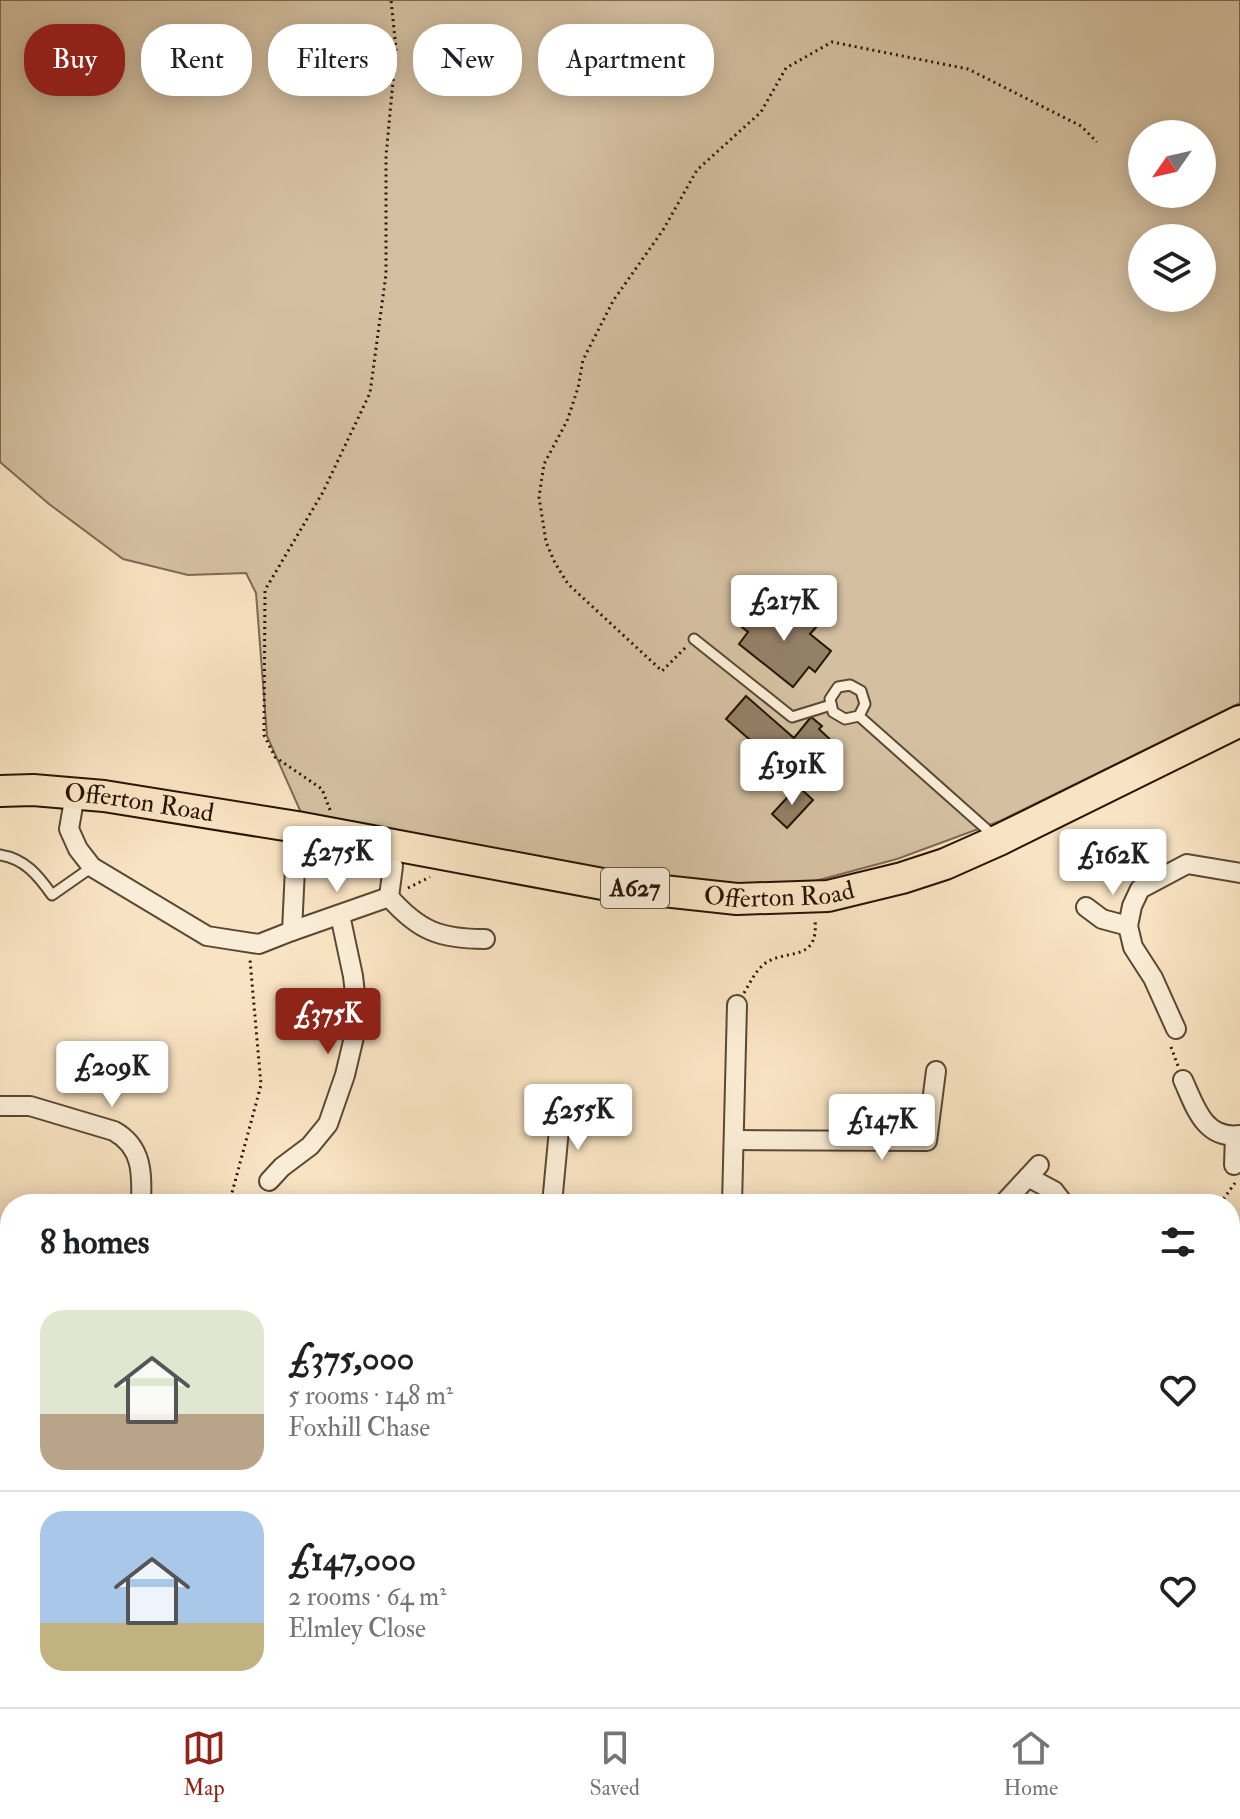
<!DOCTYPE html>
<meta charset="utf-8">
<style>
:root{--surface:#fff;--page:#f6f6f6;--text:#202124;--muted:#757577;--line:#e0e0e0;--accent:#8f2418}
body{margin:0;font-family:"IM FELL Double Pica",serif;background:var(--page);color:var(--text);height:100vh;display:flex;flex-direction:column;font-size:30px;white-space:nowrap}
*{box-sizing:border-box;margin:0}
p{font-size:26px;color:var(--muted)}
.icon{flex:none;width:44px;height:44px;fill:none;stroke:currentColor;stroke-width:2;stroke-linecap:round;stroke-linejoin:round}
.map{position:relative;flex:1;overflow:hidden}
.side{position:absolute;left:0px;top:1194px;width:1240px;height:514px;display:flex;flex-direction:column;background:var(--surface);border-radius:32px 32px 0 0;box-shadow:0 4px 20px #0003}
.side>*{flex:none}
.guide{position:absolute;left:24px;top:24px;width:800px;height:72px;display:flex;gap:16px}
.needle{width:52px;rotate:236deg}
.tools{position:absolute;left:1128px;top:120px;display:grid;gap:16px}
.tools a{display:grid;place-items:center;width:88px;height:88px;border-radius:50%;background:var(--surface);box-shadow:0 4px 20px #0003;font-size:40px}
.price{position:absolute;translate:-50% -68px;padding:0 18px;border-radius:8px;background:#fff;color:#222;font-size:26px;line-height:52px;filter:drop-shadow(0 2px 4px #0008)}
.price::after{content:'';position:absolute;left:50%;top:48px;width:24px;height:18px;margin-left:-12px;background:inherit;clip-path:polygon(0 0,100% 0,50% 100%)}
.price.on{background:var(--accent);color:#fff}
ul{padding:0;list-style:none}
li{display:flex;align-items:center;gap:24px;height:200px;padding:0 40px}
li+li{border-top:2px solid var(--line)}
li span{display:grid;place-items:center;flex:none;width:224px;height:160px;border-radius:24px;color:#555}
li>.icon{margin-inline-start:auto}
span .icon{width:96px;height:96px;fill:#fffc;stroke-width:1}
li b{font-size:34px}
h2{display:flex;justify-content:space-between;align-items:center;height:96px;padding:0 40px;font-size:34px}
.chip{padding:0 28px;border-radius:32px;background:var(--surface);box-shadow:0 4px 20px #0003;font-size:28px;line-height:72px}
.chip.on{background:var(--accent);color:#fff}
.tab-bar{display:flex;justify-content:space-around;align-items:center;height:112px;border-top:2px solid var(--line);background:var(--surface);font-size:22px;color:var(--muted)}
.tab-bar a{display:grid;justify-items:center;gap:4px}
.tab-bar .on{color:var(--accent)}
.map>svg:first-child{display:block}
</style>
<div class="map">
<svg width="1240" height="1707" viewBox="0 0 1240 1707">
<rect width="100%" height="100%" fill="#f8e3c2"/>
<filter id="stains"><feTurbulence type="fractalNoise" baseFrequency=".0025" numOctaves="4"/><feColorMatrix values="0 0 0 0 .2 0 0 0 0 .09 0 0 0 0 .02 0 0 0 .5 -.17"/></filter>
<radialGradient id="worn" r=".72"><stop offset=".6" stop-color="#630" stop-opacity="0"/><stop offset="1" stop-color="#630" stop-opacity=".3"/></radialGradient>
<path fill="#d4c0a1" stroke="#7e6a52" stroke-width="2" fill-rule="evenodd" d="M0 0H1240V703L1000 821 897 859 815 881 734 889 503 856 303 817 267 736 256 593 246 573 188 575 123 559 49 504 0 462ZM1142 134H1202V194H1142ZM1142 238H1202V298H1142Z"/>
<g fill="#948066" stroke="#271502" stroke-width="2">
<path d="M773 601 796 619 802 612 818 625 810 634 831 651 815 672 809 667 793 687 739 644 748 632 738 624 744 617 754 625Z"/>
<path d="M746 696 794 738 811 717 822 726 819 729 836 745 828 754 823 750 818 755 836 771 825 784 806 768 796 780 726 719Z"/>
<path d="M798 786 813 800 787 828 772 814Z"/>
<path d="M1240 1369V1397L1236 1400 1230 1391V1376Z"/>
<path d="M602 1698H622L625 1707H605Z"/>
<path d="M693 1698H713L716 1707H696Z"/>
<path d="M781 1698 783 1707H766L765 1700Z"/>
<path d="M809 1698 811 1707H787L785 1699Z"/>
<path d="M817 1698H834L836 1707H819Z"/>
<path d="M837 1698H859L861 1707H838Z"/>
<path d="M864 1698H893V1700L886 1702 887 1707H865Z"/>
<path d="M897 1698H918L920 1707H899Z"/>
<path d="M935 1698H957L960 1707H937Z"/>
</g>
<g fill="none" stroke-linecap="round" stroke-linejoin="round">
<defs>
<g id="lane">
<path d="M694 639 792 717 831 705"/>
<path d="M859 716 865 704 861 691 850 685 838 687 830 699 833 712 845 719 859 716 993 835"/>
<path d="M0 855C25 859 38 875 52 895L92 867"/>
</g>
<g id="street">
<path d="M75 794 69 829 78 849 92 867 207 936 259 944 292 931 297 827"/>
<path d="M389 897C419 931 440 939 485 939"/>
<path d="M1086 907 1102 919 1128 926"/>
<path d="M292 931 389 897 393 866"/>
<path d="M1176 1029 1153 978 1133 947 1128 926 1132 906 1140 889 1187 864 1240 873"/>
<path d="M1183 1080C1195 1106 1204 1140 1240 1135"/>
<path d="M0 1106H30L114 1131C143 1147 142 1174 141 1204"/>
<path d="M735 1140 927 1141 936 1071"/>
<path d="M1234 1165 1235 1136"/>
<path d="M1028 1177 1054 1191 1064 1204"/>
<path d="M269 1181 282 1167 310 1146 328 1124 345 1075 358 1020 353 976 340 915"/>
<path d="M552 1204 562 1097"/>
<path d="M732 1204 737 1005"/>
<path d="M1003 1204 1039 1165"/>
<path d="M0 1290 10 1293"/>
<path d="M1230 1433 1240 1447"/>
<path d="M1230 1562 1240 1554"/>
<path d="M1230 1693 1240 1700"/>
<path d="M665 1698 670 1707"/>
<path d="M987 1698 990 1707"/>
<path d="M110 1707 112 1698"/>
</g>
<g id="primary">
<path id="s1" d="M0 791 33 790 104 796 297 827 608 885 737 899 828 896 902 878 945 864 999 840 1240 721"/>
</g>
</defs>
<use href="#lane" stroke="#5b4832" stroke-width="13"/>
<use href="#street" stroke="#5b4832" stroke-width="22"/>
<use href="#primary" stroke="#271502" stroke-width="34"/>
<g stroke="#271502" stroke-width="3" stroke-dasharray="2 4" stroke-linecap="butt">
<path d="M685 648 662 671 568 584 555 563 546 542 539 497 544 464 567 421 578 388 583 360 613 301 663 230 697 170 761 112 786 68 832 42 968 69 1081 126 1097 142"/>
<path d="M330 810 322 789 275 757 264 735 265 590 323 492 370 393 386 274V156L396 49 391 0"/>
<path d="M408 888 430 877"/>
<path d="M744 993C750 983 755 972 763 965 784 947 819 965 815 920"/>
<path d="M1171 1047 1178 1066"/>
<path d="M229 1204 261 1085 250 960"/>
<path d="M1220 1204 1235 1183"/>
<path d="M1230 1233 1240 1256"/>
<path d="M1230 1285 1240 1282"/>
<path d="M1104 1698 1108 1707"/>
<path d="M208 1707V1698"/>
</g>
<use href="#lane" stroke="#faedd7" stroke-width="9"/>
<use href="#street" stroke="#faedd7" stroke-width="18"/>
<use href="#primary" stroke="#f8e3c2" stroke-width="30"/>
</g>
<g text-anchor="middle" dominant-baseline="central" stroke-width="6" stroke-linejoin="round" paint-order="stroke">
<rect fill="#faedd7" stroke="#665642" stroke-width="2" x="601" y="868" width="68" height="40" rx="6"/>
<g font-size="24" font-weight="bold" fill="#271502">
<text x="635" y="888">A627</text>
</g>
<g font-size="26" fill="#271502" stroke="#faedd7">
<text stroke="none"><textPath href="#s1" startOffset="140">Offerton Road</textPath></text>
<text stroke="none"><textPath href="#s1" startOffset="788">Offerton Road</textPath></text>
</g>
</g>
<rect width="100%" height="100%" filter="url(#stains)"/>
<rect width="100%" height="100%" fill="url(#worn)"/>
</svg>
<div class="tools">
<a><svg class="needle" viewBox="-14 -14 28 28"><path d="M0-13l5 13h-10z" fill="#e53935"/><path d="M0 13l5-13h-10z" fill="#757577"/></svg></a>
<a><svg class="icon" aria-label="layers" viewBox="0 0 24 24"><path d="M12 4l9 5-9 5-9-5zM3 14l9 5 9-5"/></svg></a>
</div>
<b class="price" style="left:784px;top:643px">£217K</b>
<b class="price" style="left:792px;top:807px">£191K</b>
<b class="price" style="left:337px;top:894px">£275K</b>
<b class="price" style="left:1113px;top:897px">£162K</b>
<b class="price on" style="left:328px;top:1056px">£375K</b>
<b class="price" style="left:112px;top:1109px">£209K</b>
<b class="price" style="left:578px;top:1152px">£255K</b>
<b class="price" style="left:882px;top:1162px">£147K</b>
<div class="guide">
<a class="chip on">Buy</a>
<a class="chip">Rent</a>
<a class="chip">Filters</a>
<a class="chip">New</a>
<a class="chip">Apartment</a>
</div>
<section class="side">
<h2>8 homes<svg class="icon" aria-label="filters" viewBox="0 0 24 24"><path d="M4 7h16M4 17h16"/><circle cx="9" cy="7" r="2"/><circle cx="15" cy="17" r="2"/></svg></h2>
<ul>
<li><span style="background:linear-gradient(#dfe7d0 65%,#b9a48a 0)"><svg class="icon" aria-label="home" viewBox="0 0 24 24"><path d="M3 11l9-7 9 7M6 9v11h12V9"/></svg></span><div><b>£375,000</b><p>5 rooms · 148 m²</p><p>Foxhill Chase</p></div><svg class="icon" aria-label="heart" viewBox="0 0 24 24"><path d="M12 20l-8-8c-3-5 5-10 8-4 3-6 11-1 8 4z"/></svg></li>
<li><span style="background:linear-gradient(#a9c7e8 70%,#c2b280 0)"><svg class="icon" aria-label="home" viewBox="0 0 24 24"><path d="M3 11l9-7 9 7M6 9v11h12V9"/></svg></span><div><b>£147,000</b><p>2 rooms · 64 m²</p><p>Elmley Close</p></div><svg class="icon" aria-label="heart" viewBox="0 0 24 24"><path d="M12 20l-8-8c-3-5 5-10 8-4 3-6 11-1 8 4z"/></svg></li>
</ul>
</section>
</div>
<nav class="tab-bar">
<a class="on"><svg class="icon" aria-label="map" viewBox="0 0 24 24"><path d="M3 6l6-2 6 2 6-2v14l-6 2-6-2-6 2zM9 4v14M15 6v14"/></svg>Map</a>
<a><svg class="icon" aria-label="saved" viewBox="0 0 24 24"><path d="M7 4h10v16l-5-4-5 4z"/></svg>Saved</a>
<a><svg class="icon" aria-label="home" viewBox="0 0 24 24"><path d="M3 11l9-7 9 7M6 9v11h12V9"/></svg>Home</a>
</nav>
